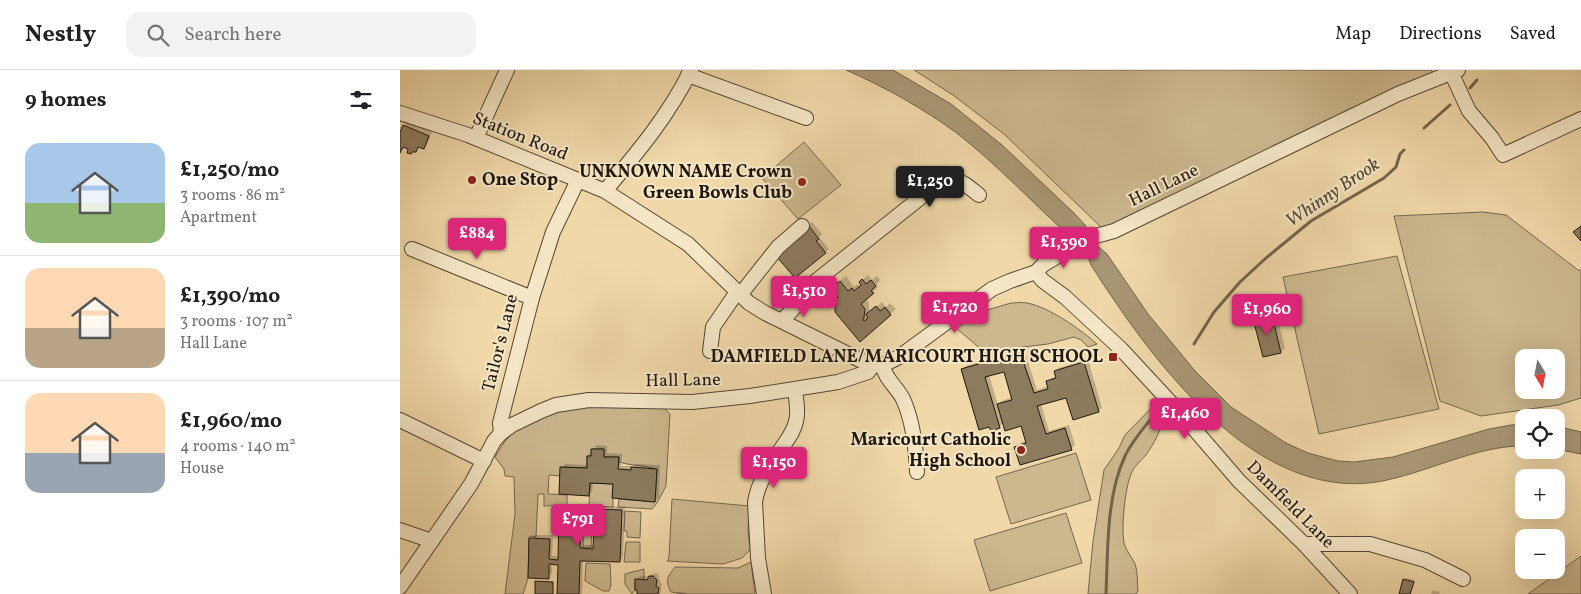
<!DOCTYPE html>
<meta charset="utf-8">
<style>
:root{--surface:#fff;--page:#f2f2f2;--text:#202124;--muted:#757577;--line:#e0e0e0;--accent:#db2777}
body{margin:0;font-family:Vollkorn,serif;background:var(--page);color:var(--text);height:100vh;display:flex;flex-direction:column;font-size:19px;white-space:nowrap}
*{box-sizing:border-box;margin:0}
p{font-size:16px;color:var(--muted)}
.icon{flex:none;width:28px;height:28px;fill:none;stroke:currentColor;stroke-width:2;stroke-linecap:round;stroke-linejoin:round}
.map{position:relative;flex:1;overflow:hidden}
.side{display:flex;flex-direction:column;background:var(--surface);width:400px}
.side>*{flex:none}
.needle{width:32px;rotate:170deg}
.fabs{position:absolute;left:1115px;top:279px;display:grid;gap:10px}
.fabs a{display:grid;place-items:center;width:50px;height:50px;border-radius:10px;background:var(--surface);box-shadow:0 5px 20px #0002;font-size:25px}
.price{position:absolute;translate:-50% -42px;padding:0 11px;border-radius:5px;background:var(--accent);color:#fff;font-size:16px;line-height:32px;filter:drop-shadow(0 1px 2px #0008)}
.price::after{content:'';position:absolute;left:50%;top:30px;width:15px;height:11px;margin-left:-8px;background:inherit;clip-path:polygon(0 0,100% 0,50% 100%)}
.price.on{background:#222;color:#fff}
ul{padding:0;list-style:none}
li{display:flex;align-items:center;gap:15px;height:125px;padding:0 25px}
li+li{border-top:1px solid var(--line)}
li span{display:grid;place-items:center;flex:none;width:140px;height:100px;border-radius:15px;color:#555}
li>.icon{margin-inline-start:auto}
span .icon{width:60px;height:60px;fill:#fffc;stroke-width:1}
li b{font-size:21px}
h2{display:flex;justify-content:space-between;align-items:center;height:60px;padding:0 25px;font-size:21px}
header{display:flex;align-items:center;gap:30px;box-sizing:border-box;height:70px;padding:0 25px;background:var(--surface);border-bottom:1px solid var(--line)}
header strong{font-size:24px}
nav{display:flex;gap:28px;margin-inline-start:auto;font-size:18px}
.search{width:350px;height:45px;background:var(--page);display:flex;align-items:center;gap:12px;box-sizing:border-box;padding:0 18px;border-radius:15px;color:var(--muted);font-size:19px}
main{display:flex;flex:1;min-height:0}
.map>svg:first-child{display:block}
</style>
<header>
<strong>Nestly</strong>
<div class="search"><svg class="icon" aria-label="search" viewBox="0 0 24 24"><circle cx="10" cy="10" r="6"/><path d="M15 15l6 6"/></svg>Search here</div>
<nav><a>Map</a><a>Directions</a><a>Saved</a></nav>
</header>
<main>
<section class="side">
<h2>9 homes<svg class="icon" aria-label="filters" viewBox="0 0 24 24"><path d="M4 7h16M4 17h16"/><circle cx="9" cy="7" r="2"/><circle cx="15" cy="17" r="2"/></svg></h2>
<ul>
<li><span style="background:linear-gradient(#a9c7e8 60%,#8fb573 0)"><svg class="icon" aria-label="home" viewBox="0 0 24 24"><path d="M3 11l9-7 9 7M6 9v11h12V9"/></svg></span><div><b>£1,250/mo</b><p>3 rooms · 86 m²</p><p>Apartment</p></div></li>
<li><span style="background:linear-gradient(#ffd9b3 60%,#b9a48a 0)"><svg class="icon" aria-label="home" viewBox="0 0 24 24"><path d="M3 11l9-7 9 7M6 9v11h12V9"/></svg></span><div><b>£1,390/mo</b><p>3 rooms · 107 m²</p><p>Hall Lane</p></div></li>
<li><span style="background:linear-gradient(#ffd9b3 60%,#9aa5b1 0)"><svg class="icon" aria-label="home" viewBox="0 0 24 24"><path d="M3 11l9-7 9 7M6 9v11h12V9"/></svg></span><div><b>£1,960/mo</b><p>4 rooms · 140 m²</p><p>House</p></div></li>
</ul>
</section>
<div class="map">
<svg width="1181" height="524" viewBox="0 0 1181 524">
<rect width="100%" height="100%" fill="#f0d8a8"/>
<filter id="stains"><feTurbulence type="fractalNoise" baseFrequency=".004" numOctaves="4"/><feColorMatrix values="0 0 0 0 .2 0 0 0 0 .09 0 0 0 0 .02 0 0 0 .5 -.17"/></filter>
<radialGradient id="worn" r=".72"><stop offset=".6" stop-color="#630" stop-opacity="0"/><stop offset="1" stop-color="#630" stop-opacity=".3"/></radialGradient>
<g fill="#ccb78e" stroke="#76664e" fill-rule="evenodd">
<path d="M514 0H1032V4L704 160 604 64 553 25Z"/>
<path d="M404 72 441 115 398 149 362 108Z"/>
<path d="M1083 142 1106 145 1178 200H1181V328L1158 335 1081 346 1040 331 994 146ZM1124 288H1156V320H1124Z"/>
<path d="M997 186 1039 339 919 364 883 207Z"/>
<path d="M611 233C616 233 622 232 627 233 649 237 680 259 697 274L688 277 681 270 674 267 648 274 623 277 589 286 556 258 587 240Z"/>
<path d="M756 333 766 344C762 357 754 375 745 386 740 392 734 396 731 404 725 419 721 457 724 473 726 481 732 487 735 494 738 502 737 512 738 521L736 524H688L693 471 704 400 719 378 725 365Z"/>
<path d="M189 337 264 338 270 344 266 416 257 433 252 439 218 437 219 429 255 432 257 399C244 395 231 396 219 392V387H204V379H192L191 386H187V398L161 397 160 406 149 405 148 424 167 425V435L144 436V424H138L136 467 130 466 129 468 128 508 123 524H105L115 444 114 407 105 406 104 399 95 387C99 381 102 375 106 370 127 347 160 340 189 337Z"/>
<path d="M676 383 691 430 611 454 596 407Z"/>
<path d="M190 413 213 414V437L189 436Z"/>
<path d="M272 429 349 436 348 460 350 480 342 488 323 494 267 491 269 488Z"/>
<path d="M225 441 241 442 240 468 227 467V461H224Z"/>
<path d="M666 443 682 493 590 521 574 470Z"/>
<path d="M183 455H192L191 478H183Z"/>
<path d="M226 472H240V492H224Z"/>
<path d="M1181 486V524H1128Z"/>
<path d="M351 492 355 524H286L271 522C265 509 267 508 275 497L338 498Z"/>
<path d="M186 493 210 494 211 515 209 521H203L185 511Z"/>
<path d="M244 499V510L235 509V520L232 524 225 514V504Z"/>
</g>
<g fill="#a99674" stroke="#72634b">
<path d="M446 0H493L551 34 602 75 674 143 685 155 694 173 707 184 748 244 796 302 831 337 886 373 908 383 938 391 954 392 993 387 1089 359 1111 355 1124 354V376C1077 375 1025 404 977 412 852 431 749 286 691 195 683 176 689 169 665 162 629 129 596 94 558 64 524 39 485 17 446 0Z"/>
<path d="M1156 356 1181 362V384L1156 379Z"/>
</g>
<g fill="#0003" fill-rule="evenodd">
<path d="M8 52 32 62 27 74 23 78 20 76 16 81 4 76 0 82V66L4 56Z"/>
<path d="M412 152 422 164 419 167 429 179 425 182 391 176 392 169Z"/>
<path d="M468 205 472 210 477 206 480 210 476 215 478 217 466 228 469 233V243L482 232 486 237 490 233 496 239 460 270 439 234 437 213 446 206 454 217 457 214 460 217 463 215 460 212Z"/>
<path d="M876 242 885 278 881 282 864 286 855 250 858 246Z"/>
<path d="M624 279 637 320 649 316 648 311 652 308 657 306 655 301 659 298 688 289 702 338 698 341 667 326 641 334 649 361 669 355 675 375 671 379 616 377 620 373 626 371 622 355 603 353 599 357 562 300 566 296ZM604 300 613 327 602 331 598 335 589 305Z"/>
<path d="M197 375 207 376V383L222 384 221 396H234L236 394 260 395 259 427 255 431 214 413 193 412 192 421 188 425 162 398 165 394 188 395V387Z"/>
<path d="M164 435 225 437 223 487 220 491 183 490 182 524H158L159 493H152V504L148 507 130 469 134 465H153L152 486H159L160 439ZM184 450 196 451 195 475H183Z"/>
<path d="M254 503 258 504 260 512 262 514 260 524H238L236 510 240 506H250Z"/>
<path d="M1007 508 1015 510 1011 524H1000L1004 510Z"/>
<path d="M1033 520 1040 522 1039 524H1031Z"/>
<path d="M278 522 287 523V524H276Z"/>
</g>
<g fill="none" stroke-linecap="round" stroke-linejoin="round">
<g stroke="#72634b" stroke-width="3">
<path d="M1070 18 1077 10"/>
<path d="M1024 58 1050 35"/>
<path d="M794 274 814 242 840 212 866 188 911 151 984 108 996 97 1000 84 1004 80"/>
<path d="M706 524C708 480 706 427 725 386 733 369 747 354 759 339"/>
</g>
</g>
<g fill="#8c7b5e" stroke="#1f160e" fill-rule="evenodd">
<path d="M3 55 29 66 24 79 18 77 16 82H12L11 84 7 83 8 79 3 77 0 83V62Z"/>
<path d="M408 155 419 169 416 171 426 183 395 208 377 187 390 176 387 172Z"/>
<path d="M1181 156V171L1173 162Z"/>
<path d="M462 209 466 214 471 210 476 216 471 221 474 223 461 234 465 239 464 248 463 250 464 251 468 248 466 244 476 236 480 241 485 237 491 245 460 272 435 242V236L437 234 434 230 438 227 430 219 440 211 448 221 452 218 454 221 461 215 459 212Z"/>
<path d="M872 245 881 283 863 287 853 249Z"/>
<path d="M620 282 634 323 648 319 646 311 656 308 654 301 684 292 699 342 673 350 666 328 637 336 646 364 665 358 672 380 620 395 614 377 626 373 621 356 605 361 597 334 612 330 604 302 585 307 600 358 591 361 589 357 579 360 561 299Z"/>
<path d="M191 379H204V387H219L218 399 231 400V397L257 399 255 432 212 428 213 414 190 413 189 426 159 424 160 397 187 398V386H191Z"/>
<path d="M159 438 222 440 220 492 180 491 179 524H157L158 495 149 494V509L128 508 129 468 150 469 149 489 158 490ZM181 451 194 452 193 479 180 478Z"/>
<path d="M249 506H253L257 510 256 516 259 518 258 524H237V520H235V509L247 510Z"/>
<path d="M1003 509 1014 512 1010 524H999Z"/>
<path d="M135 511 153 512V524H135Z"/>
</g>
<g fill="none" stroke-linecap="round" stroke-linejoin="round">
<defs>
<g id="minor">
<path d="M1050 0 1069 41 1092 68 1103 85 1181 49"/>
<path d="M288 5 406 48"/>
<path d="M0 43 68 65 205 121 288 174 349 233 365 243 472 296 483 295 499 287 592 219 610 211 636 202 643 195 674 176 696 166 714 161 998 24 1058 0"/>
<path d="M76 68 107 0"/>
<path d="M205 121C237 83 269 45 291 0"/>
<path d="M12 179 132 228"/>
<path d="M636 202 642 210 665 227 721 279 783 346 839 411 904 474 950 524"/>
<path d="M340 225 378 177 402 156"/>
<path d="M382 251 404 227 411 215 535 116C558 105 561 111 579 125"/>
<path d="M310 281 313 257 337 222"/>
<path d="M483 295C484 308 497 317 503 329 513 351 516 377 517 402"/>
<path d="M0 350 84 391"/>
<path d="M101 363 100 353 132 228 153 162 178 110"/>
<path d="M0 460 32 471"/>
<path d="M904 474H970L1025 490 1063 509"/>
<path d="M0 517 71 414 94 371 101 363 112 355 141 341 156 335 189 330 292 332 350 326 438 312 468 302 472 296"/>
<path d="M364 524 358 488 355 432C358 412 370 395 381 379 387 370 394 362 396 351 399 341 396 330 395 320"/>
</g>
</defs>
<use href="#minor" stroke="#534634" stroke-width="16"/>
<use href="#minor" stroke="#f5e6c6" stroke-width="14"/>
</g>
<g fill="#8f2418" stroke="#f5e6c6" stroke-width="2">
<circle cx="72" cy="110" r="5"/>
<circle cx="402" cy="112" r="5"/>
<rect x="708" y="282" width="10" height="10" rx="2.5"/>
<circle cx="621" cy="380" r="5"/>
</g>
<g text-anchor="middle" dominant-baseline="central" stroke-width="4" stroke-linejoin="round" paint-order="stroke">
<g font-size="18" fill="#1f160e" stroke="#f5e6c6">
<text transform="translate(120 67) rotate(22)">Station Road</text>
<text transform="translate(764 116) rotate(-26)">Hall Lane</text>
<text transform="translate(101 273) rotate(-76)">Tailor's Lane</text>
<text transform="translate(283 311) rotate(-1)">Hall Lane</text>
<text transform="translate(890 435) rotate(45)">Damfield Lane</text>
</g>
<g font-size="18" font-weight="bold" fill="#1f160e" stroke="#f5e6c6" text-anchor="end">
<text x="392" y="102">UNKNOWN NAME Crown<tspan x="392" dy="21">Green Bowls Club</tspan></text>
<text x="82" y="110" text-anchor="start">One Stop</text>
<text x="703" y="287">DAMFIELD LANE/MARICOURT HIGH SCHOOL</text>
<text x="611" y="370">Maricourt Catholic<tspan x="611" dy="21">High School</tspan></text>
</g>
<g font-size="19" font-style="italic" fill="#564937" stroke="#f5e6c6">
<text transform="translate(933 123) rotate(-34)">Whinny Brook</text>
</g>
</g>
<rect width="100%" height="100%" filter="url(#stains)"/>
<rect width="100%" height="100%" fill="url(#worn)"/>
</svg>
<div class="fabs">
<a><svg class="needle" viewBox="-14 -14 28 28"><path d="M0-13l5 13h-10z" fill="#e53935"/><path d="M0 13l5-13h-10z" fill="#757577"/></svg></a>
<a><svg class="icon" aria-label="locate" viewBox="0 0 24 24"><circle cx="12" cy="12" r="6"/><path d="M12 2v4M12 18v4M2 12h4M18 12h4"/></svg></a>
<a>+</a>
<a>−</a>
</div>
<b class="price on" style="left:530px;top:138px">£1,250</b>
<b class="price" style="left:77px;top:190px">£884</b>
<b class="price" style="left:664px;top:199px">£1,390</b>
<b class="price" style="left:404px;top:248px">£1,510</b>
<b class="price" style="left:555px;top:264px">£1,720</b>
<b class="price" style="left:867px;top:266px">£1,960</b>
<b class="price" style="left:785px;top:370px">£1,460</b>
<b class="price" style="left:374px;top:419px">£1,150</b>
<b class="price" style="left:178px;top:476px">£791</b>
</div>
</main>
